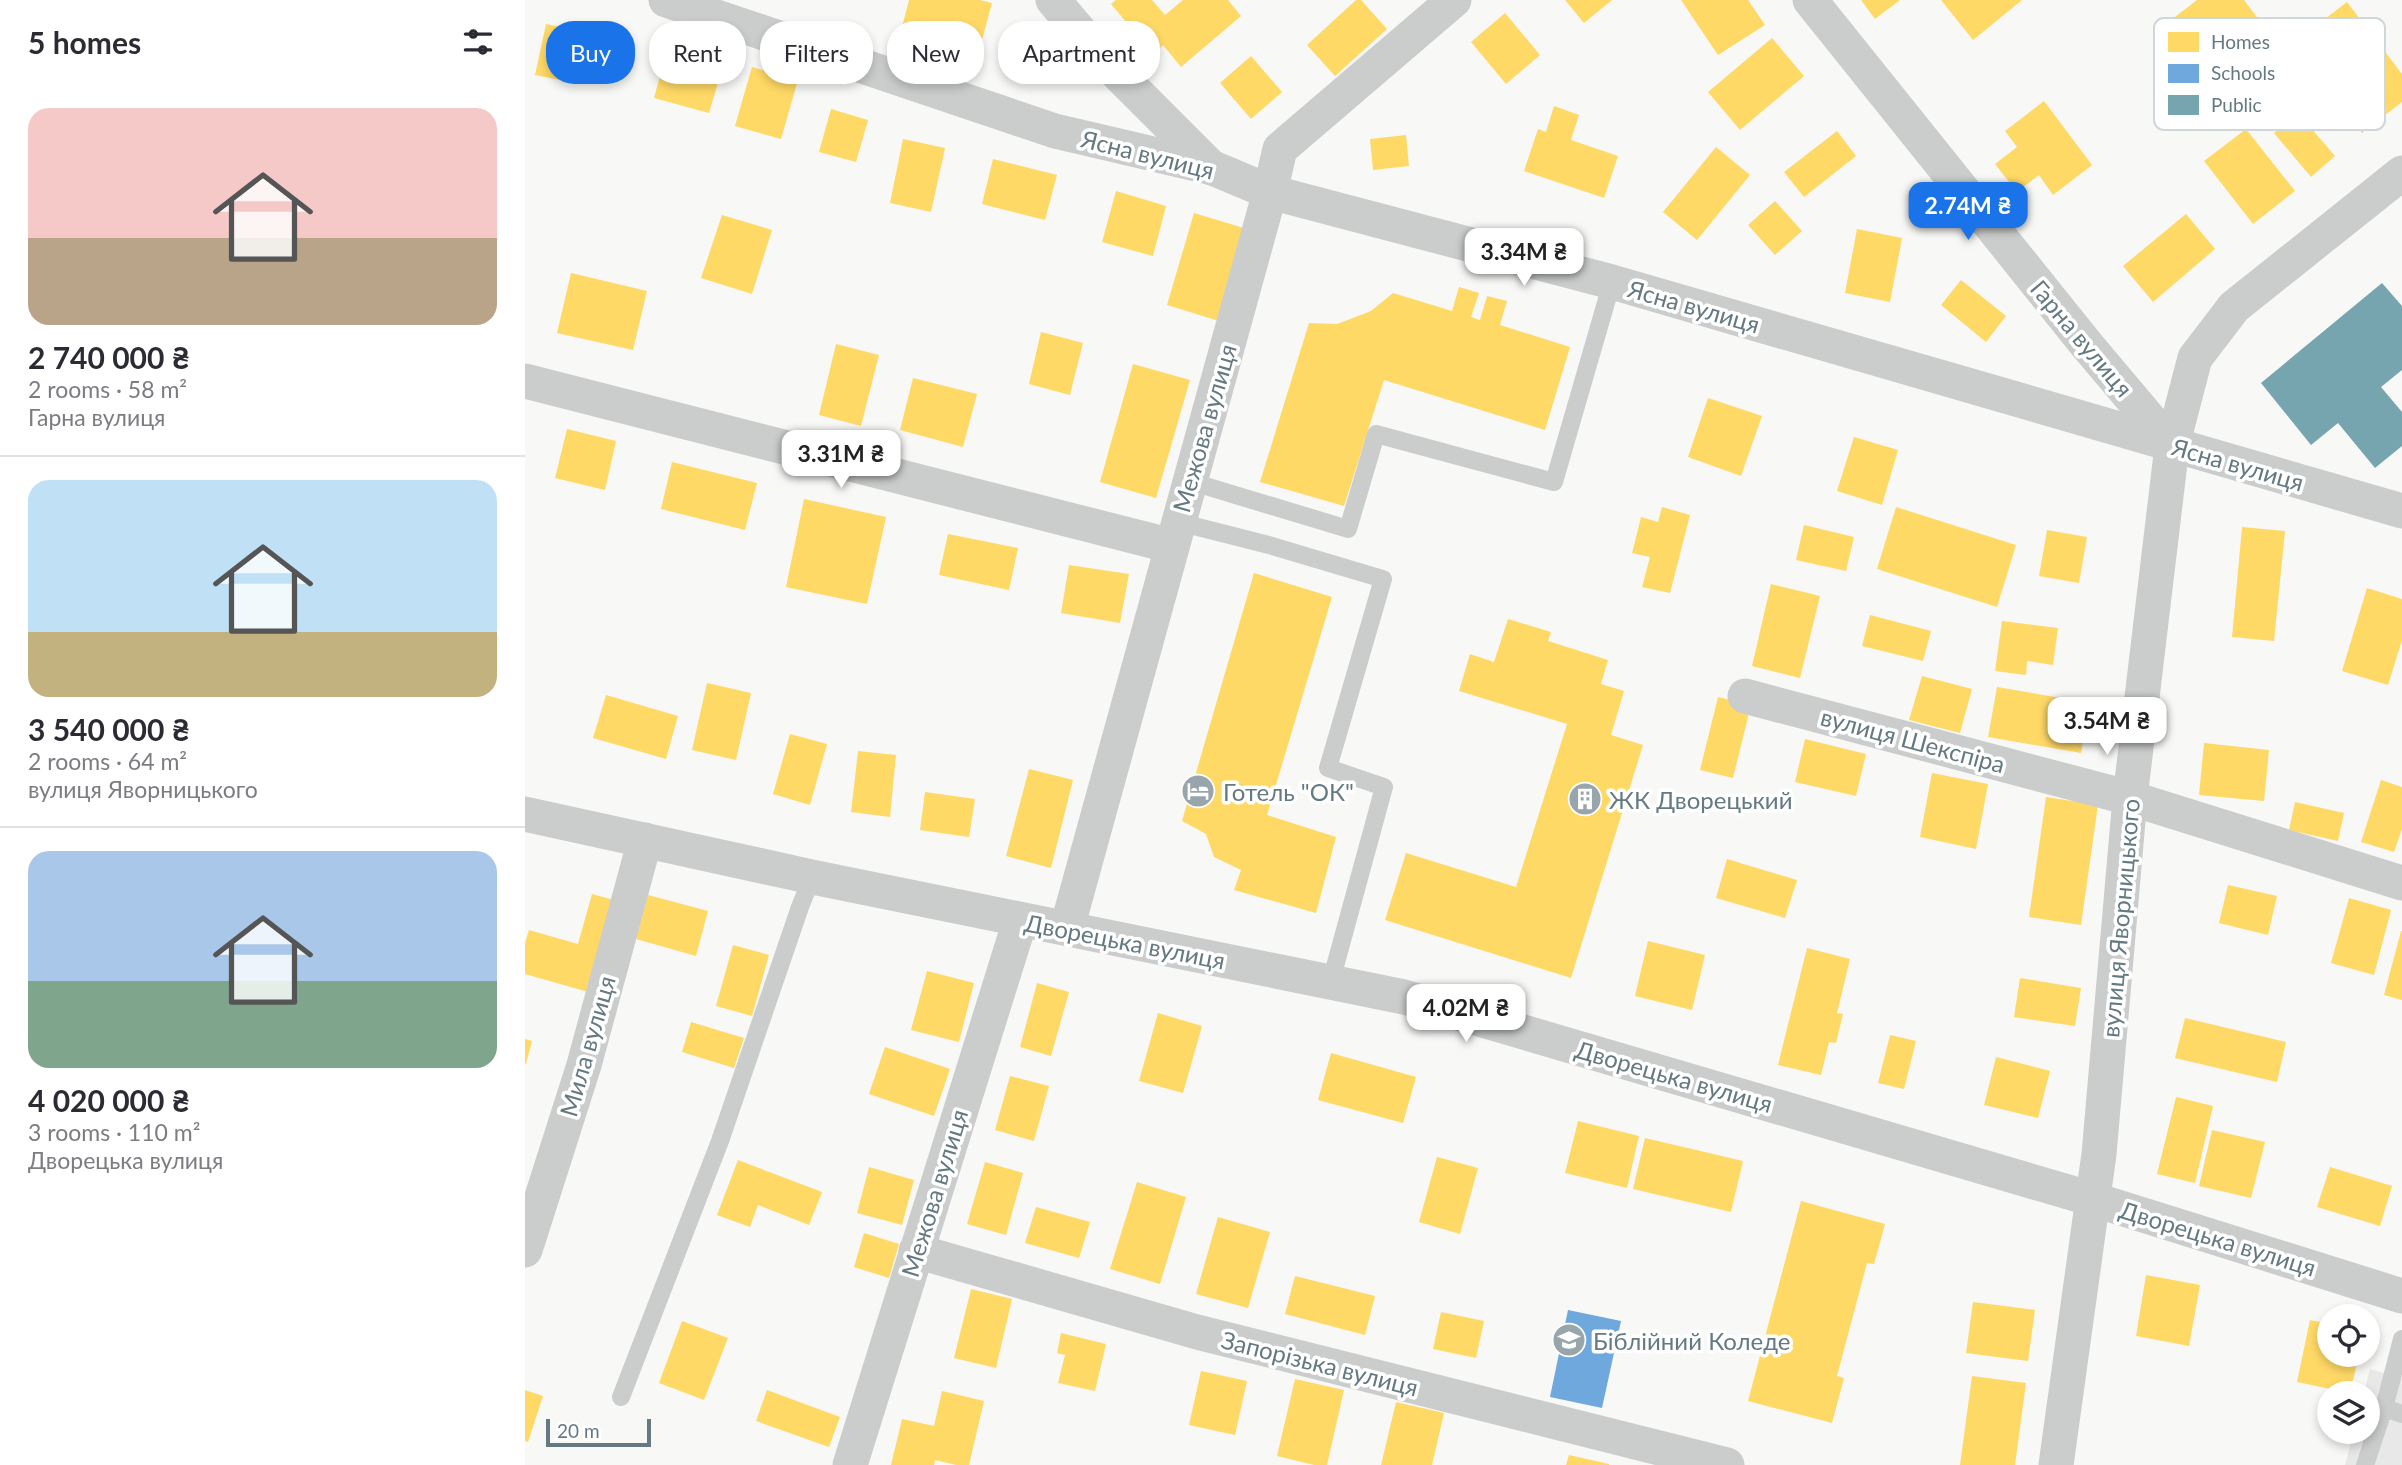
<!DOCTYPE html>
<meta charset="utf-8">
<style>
:root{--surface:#fff;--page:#f2f2f3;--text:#2b2b33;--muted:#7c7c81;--line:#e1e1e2;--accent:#1a73e8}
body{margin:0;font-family:Lato,sans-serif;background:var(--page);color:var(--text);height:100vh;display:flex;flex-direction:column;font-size:26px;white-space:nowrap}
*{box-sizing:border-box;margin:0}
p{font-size:23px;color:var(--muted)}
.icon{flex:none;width:38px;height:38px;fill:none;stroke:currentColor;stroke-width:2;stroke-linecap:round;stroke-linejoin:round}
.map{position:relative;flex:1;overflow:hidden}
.panel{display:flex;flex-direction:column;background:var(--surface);width:525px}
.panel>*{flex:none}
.top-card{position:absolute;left:21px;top:21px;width:665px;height:63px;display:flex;gap:14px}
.buttons{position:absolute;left:1792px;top:1304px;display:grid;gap:14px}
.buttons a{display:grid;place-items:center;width:63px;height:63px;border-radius:50%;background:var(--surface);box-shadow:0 4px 10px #0003;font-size:35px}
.scale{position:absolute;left:21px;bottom:18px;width:105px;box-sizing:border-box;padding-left:7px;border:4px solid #647981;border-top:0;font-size:19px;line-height:24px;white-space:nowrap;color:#647981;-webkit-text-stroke:5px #fff;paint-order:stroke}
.price{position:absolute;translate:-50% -60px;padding:0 16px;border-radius:14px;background:#fff;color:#222;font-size:23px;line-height:46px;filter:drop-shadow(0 2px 4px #0008)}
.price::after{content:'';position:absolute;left:50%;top:42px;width:21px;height:16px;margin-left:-10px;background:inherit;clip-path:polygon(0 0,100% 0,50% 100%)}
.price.current{background:var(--accent);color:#fff}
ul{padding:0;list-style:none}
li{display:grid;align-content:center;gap:14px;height:371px;padding:0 28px}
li+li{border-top:2px solid var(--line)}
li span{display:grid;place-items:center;height:217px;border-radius:21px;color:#555}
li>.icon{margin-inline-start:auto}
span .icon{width:126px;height:126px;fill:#fffc;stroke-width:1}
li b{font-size:30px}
h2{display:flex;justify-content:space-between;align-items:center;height:84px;padding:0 28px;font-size:30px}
.pill{padding:0 24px;border-radius:28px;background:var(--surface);box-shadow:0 4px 10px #0003;font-size:24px;line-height:63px}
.pill.current{background:var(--accent);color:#fff}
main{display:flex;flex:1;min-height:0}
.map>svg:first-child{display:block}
</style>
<main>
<section class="panel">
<h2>5 homes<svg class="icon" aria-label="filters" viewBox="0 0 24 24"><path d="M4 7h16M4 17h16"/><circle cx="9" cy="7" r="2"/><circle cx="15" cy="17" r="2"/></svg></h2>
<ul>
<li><span style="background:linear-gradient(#f6c9c9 60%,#b9a48a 0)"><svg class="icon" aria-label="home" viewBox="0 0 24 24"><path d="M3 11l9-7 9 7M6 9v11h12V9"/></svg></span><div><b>2 740 000 ₴</b><p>2 rooms · 58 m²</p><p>Гарна вулиця</p></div></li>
<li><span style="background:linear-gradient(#bfe0f5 70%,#c2b280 0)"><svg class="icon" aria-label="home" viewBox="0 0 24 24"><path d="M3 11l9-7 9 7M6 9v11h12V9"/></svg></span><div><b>3 540 000 ₴</b><p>2 rooms · 64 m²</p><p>вулиця Яворницького</p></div></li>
<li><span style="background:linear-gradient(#a9c7e8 60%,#7fa58c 0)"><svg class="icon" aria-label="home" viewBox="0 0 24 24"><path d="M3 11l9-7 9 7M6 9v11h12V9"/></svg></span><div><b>4 020 000 ₴</b><p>3 rooms · 110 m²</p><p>Дворецька вулиця</p></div></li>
</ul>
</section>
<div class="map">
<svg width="1877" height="1465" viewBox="0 0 1877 1465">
<rect width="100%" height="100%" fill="#f8f8f7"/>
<path fill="#e7e8e7" d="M1845 1369 1877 1378V1465H1820L1829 1432H1843V1393H1839Z"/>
<g fill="#ffd966">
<path d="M384 0H455L467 3 454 51 376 31Z"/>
<path d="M591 0H627L640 15 658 0H703L716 16 656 67 638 45 628 54 586 4Z"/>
<path d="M831 0H836L862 29 810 76 782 45Z"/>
<path d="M1040 0H1087L1059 23Z"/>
<path d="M1156 0H1223L1240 25 1193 55Z"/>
<path d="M1336 0H1375L1350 19Z"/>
<path d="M1416 0H1497L1448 40Z"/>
<path d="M1672 0H1719L1756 49 1691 99 1637 27Z"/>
<path d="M1822 2 1877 74V102L1837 133 1769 43Z"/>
<path d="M980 13 1015 55 981 84 946 42Z"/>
<path d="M21 24 60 32 50 83 10 75Z"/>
<path d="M1247 38 1279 76 1215 130 1183 92Z"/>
<path d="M726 56 757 92 726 119 695 83Z"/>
<path d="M139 61 195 76 184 113 129 98Z"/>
<path d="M227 67 273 80 256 139 210 126Z"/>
<path d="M1519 101 1567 165 1528 195 1514 175 1492 192 1470 164 1492 147 1480 131Z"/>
<path d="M1029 106 1054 115 1046 140 1093 156 1079 198 999 171 1013 129 1021 132Z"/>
<path d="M306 109 343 120 331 162 294 152Z"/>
<path d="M1773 113 1810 156 1786 177 1749 133Z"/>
<path d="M1721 129 1770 191 1728 224 1679 161Z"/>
<path d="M1312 131 1331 156 1279 197 1259 172Z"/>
<path d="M881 135 884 166 848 170 845 139Z"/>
<path d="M378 139 420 148 406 212 365 203Z"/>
<path d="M1191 147 1225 175 1172 240 1138 212Z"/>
<path d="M468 159 532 175 520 220 457 204Z"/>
<path d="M591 191 641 206 628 256 577 242Z"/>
<path d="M1250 201 1277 231 1250 255 1223 225Z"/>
<path d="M669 213 722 229 694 321 642 305Z"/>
<path d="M1661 214 1690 249 1628 302 1598 266Z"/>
<path d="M197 215 247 230 227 294 176 278Z"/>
<path d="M1332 229 1377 238 1365 302 1320 293Z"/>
<path d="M46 273 122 291 108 350 32 333Z"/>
<path d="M1436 280 1481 316 1461 342 1416 305Z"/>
<path d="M934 287 954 293 946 317 955 320 962 296 982 301 975 325 1045 347 1020 430 859 380 819 506 735 482 784 323 812 324 846 311 868 293 927 311Z"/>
<path d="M516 332 558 343 545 395 504 384Z"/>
<path d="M311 344 354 355 336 426 294 415Z"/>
<path d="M608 364 665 380 631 498 575 482Z"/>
<path d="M388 378 452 394 438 447 375 430Z"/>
<path d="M1183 398 1237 416 1216 476 1163 457Z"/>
<path d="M42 429 91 441 80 490 30 478Z"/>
<path d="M1329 437 1373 450 1357 505 1312 491Z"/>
<path d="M147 462 232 483 220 530 136 509Z"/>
<path d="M279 499 361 517 342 604 261 587Z"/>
<path d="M1137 507 1165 515 1145 593 1117 587 1125 557 1107 553 1116 517 1133 522Z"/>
<path d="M1371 507 1491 545 1472 607 1352 569Z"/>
<path d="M1279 525 1329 537 1321 571 1271 560Z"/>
<path d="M1717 527 1760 531 1749 641 1707 637Z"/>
<path d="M1522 530 1562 537 1554 583 1514 576Z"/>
<path d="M423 534 493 548 484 590 414 575Z"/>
<path d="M544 565 604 574 595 623 536 613Z"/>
<path d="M729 573 807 597 742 815 811 837 791 913 709 890 716 870 689 857 681 834 657 821Z"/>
<path d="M1246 584 1295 596 1275 678 1227 666Z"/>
<path d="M1842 588 1877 599V640L1863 685 1817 671Z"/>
<path d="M1345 615 1406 631 1398 661 1337 646Z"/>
<path d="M983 619 1026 632 1023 641 1083 660 1076 684 1099 691 1086 735 1118 745 1046 978 860 920 881 853 991 887 1042 724 934 691 945 654 969 662Z"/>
<path d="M1477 621 1533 628 1528 665 1502 661 1501 675 1470 671Z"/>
<path d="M1397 676 1447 689 1435 733 1384 720Z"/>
<path d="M182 683 226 693 211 760 167 750Z"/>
<path d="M1472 687 1565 703 1556 753 1463 737Z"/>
<path d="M81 695 153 716 141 759 68 738Z"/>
<path d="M1193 697 1226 705 1208 778 1175 770Z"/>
<path d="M265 734 302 744 285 805 248 794Z"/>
<path d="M1280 739 1341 754 1331 796 1270 782Z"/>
<path d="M1679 743 1744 750 1739 801 1674 795Z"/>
<path d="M333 751 371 755 365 817 326 812Z"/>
<path d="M504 769 548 780 526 868 481 856Z"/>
<path d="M1407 773 1463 784 1451 849 1395 837Z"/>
<path d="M1856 780 1877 787V829L1869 852 1836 842Z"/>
<path d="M400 792 450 799 444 837 395 830Z"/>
<path d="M1521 797 1573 805 1556 925 1504 917Z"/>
<path d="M1770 802 1819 813 1813 841 1764 830Z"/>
<path d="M1202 859 1272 880 1260 918 1191 898Z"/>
<path d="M1703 885 1752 896 1743 935 1694 923Z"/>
<path d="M67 894 96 902 70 994 0 974V943L4 930 53 944Z"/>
<path d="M123 895 183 911 171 956 111 939Z"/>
<path d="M1824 898 1866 910 1849 975 1806 963Z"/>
<path d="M1876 931H1877V1000L1859 995Z"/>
<path d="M1123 941 1180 955 1167 1010 1110 996Z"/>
<path d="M208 945 244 955 227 1016 191 1006Z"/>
<path d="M1282 948 1325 959 1312 1013 1318 1014 1311 1043 1304 1042 1296 1075 1253 1065Z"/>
<path d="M402 971 449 983 434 1042 386 1030Z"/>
<path d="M1495 978 1556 988 1550 1026 1489 1017Z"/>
<path d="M512 983 544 992 526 1056 495 1047Z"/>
<path d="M633 1013 677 1026 658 1093 614 1081Z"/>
<path d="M1660 1018 1761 1042 1752 1082 1650 1058Z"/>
<path d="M166 1022 219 1038 209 1068 157 1052Z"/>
<path d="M1365 1035 1391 1041 1379 1089 1353 1083Z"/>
<path d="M0 1039 7 1041 1 1064H0Z"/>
<path d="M360 1047 425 1069 409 1116 344 1094Z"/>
<path d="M806 1053 891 1077 878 1123 793 1100Z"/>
<path d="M1471 1057 1525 1071 1513 1118 1459 1105Z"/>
<path d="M485 1076 524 1086 509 1141 470 1130Z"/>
<path d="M1651 1097 1688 1106 1670 1183 1632 1174Z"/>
<path d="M1053 1121 1114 1136 1102 1188 1040 1173Z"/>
<path d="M1687 1130 1740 1142 1726 1198 1674 1186Z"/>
<path d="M1120 1138 1218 1161 1206 1212 1108 1189Z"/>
<path d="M912 1157 953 1168 935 1234 894 1222Z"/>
<path d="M213 1160 297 1192 284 1225 233 1205 225 1227 192 1215Z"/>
<path d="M460 1162 498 1173 481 1235 442 1224Z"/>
<path d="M344 1167 389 1180 377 1225 332 1213Z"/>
<path d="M1805 1167 1867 1186 1855 1226 1792 1207Z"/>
<path d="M612 1182 661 1197 635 1284 585 1269Z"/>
<path d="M1276 1201 1360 1224 1349 1264 1342 1263 1312 1376 1319 1378 1307 1423 1223 1401Z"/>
<path d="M511 1207 565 1222 554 1258 500 1243Z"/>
<path d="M693 1217 745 1232 723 1308 671 1294Z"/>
<path d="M339 1233 374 1244 364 1278 329 1267Z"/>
<path d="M1621 1275 1675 1285 1664 1346 1611 1336Z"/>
<path d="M770 1276 850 1296 840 1335 760 1314Z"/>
<path d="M446 1289 487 1299 471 1368 429 1358Z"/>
<path d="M1448 1302 1510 1310 1503 1361 1441 1353Z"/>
<path d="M916 1312 959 1321 951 1358 908 1349Z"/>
<path d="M1785 1320 1804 1324V1354H1834L1825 1393 1772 1382Z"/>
<path d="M157 1321 203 1338 179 1400 134 1383Z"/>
<path d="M536 1333 581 1344 570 1391 533 1383 540 1355 532 1353Z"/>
<path d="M676 1371 722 1381 710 1435 664 1425Z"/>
<path d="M1447 1376 1501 1383 1490 1465H1435Z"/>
<path d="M770 1379 819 1390 802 1465H789L752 1456Z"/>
<path d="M0 1390 18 1396 3 1442 0 1441Z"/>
<path d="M242 1390 315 1417 304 1447 231 1421Z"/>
<path d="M417 1391 459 1401 444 1465H431L410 1460 409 1465H366L377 1419 409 1426Z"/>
<path d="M871 1402 919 1413 907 1465H856Z"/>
<path d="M1044 1455 1084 1464V1465H1041Z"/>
</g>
<path fill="#6fa8dc" d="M1043 1310 1096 1321 1077 1408 1025 1397Z"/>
<path fill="#76a5af" d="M1857 283 1877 306V370L1856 387 1877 412V446L1850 468 1813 423 1786 445 1736 383Z"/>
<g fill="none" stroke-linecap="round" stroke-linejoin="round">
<g stroke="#cbcdcd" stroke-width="18">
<path d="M664 481 823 529 851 434 1029 482 1087 282"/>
<path d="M653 522 744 545 858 579 803 768 859 787 806 981"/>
<path d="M96 1397 195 1141 275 907 287 877"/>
<path d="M1859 1408 1877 1414"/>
<path d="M1840 1465 1859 1408 1877 1339"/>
</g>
<g stroke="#cbcdcd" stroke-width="35">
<path d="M141 0 530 131 688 168 745 192 1087 282 1877 511"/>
<path d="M528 0 579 60 687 168"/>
<path d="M1285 0 1561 344 1647 446"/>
<path d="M0 381 647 546"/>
<path d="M1220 696 1605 798 1877 883"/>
<path d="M0 814 287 877 879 997 1567 1199 1877 1296"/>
<path d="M542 928 745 192 755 149 929 0"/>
<path d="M0 1250 59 1065 120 840"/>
<path d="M391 1251 672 1332 1202 1465"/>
<path d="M325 1465 495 921"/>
<path d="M1531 1465 1574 1154 1605 798 1647 446 1670 358 1709 307 1877 173"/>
</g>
</g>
<defs>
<symbol id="hotel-disc" viewBox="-11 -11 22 22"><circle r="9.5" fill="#98a5aa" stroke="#fff"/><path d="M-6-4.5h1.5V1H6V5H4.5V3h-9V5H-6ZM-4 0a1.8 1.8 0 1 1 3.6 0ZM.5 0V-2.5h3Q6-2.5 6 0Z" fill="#fff"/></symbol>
<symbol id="building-disc" viewBox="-11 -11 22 22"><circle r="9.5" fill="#98a5aa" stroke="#fff"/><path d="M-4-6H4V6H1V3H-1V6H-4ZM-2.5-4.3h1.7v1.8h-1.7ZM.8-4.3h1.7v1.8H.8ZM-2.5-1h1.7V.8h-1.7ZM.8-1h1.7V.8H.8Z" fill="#fff"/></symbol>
<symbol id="university-disc" viewBox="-11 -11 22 22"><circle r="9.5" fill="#98a5aa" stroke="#fff"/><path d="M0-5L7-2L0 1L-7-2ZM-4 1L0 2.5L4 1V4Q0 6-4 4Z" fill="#fff"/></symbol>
</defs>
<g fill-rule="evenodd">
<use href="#hotel-disc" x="654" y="772" width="38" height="38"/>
<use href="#building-disc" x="1041" y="780" width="38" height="38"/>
<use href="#university-disc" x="1025" y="1321" width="38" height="38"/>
</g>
<g text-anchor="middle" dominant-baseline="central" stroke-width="7" stroke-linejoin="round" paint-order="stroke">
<g font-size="24" fill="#647981" stroke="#fff">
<text transform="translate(623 154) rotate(14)">Ясна вулиця</text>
<text transform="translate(1169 306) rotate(16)">Ясна вулиця</text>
<text transform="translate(1557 338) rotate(50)">Гарна вулиця</text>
<text transform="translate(679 428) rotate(-74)">Межова вулиця</text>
<text transform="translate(1713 464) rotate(16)">Ясна вулиця</text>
<text transform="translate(1388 740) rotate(15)">вулиця Шекспіра</text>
<text transform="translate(1595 918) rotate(-85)">вулиця Яворницького</text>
<text transform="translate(600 941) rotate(11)">Дворецька вулиця</text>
<text transform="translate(62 1046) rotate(-74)">Мила вулиця</text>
<text transform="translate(1149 1076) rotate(16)">Дворецька вулиця</text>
<text transform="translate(409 1193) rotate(-73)">Межова вулиця</text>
<text transform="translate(1693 1238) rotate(17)">Дворецька вулиця</text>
<text transform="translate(795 1363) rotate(14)">Запорізька вулиця</text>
</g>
<g font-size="24" fill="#647981" stroke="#fff" text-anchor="start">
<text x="698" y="791">Готель "ОК"</text>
<text x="1084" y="799">ЖК Дворецький</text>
<text x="1068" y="1340">Біблійний Коледе</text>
</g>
</g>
<rect x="1629" y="18" width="231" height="112" rx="10" fill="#fff" stroke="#d0d7d9" stroke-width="2"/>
<rect x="1643" y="32" width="31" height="20" fill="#ffd966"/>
<rect x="1643" y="64" width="31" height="19" fill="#6fa8dc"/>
<rect x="1643" y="95" width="31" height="20" fill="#76a5af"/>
<g font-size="19" fill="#647981">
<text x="1686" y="49">Homes</text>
<text x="1686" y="80">Schools</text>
<text x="1686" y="112">Public</text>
</g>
</svg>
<div class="buttons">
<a><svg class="icon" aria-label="locate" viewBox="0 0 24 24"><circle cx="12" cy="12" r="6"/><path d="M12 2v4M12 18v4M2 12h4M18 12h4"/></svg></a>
<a><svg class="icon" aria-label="layers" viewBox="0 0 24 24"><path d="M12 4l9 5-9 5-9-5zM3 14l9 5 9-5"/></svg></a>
</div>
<div class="scale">20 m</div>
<b class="price current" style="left:1443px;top:242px">2.74M ₴</b>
<b class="price" style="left:999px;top:288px">3.34M ₴</b>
<b class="price" style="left:316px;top:490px">3.31M ₴</b>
<b class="price" style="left:1582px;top:757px">3.54M ₴</b>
<b class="price" style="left:941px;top:1044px">4.02M ₴</b>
<div class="top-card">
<a class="pill current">Buy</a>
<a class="pill">Rent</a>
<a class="pill">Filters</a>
<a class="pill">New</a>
<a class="pill">Apartment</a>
</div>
</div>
</main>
